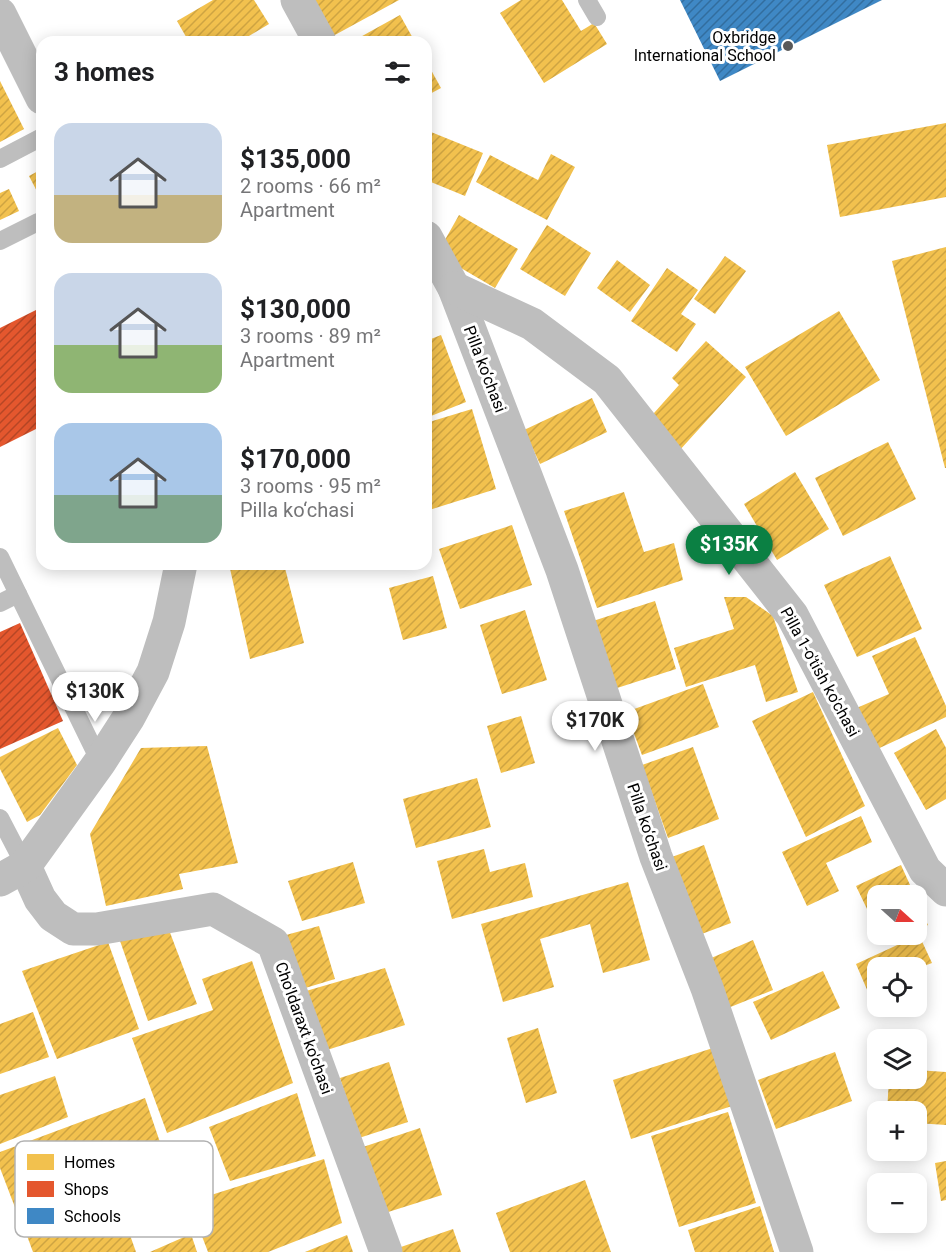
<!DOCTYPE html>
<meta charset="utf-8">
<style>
:root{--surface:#fff;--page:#f6f6f6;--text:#202124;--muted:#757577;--accent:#0b8043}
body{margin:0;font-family:Roboto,sans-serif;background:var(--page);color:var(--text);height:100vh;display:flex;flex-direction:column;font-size:22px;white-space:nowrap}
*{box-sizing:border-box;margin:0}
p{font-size:20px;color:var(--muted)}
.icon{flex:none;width:33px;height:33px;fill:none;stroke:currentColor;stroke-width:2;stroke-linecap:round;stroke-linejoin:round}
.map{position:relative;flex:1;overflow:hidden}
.side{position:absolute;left:36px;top:36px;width:396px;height:534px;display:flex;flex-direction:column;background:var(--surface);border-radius:18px;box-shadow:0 3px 15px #0003}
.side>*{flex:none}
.needle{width:39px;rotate:111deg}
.controls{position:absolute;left:867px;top:885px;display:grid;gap:12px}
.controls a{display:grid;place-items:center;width:60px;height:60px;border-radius:12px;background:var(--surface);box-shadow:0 3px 15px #0003;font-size:30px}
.price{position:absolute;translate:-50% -51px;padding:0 14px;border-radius:21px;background:#fff;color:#222;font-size:20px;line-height:39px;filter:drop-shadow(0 2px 3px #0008)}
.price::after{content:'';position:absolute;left:50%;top:36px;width:18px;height:14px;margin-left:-9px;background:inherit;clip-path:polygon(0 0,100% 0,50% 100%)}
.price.current{background:var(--accent);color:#fff}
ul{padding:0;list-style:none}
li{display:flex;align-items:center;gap:18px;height:150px;padding:0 18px}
li span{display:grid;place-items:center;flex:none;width:168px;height:120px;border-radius:18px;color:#555}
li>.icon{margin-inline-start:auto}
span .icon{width:72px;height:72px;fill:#fffc;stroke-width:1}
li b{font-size:26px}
h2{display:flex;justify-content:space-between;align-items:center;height:72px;padding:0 18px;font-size:26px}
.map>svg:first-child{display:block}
</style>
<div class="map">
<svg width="946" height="1252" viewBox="0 0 946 1252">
<defs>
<pattern id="homes-hatch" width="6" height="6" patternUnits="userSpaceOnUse" patternTransform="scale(1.5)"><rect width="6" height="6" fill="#f2c14e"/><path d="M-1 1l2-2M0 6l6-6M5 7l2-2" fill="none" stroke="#cea442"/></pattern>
<pattern id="shops-hatch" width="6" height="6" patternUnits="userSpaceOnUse" patternTransform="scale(1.5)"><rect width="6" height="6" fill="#e4572e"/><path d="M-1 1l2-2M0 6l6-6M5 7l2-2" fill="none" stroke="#b64625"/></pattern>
<pattern id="schools-hatch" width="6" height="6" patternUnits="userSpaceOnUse" patternTransform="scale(1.5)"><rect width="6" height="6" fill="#3f88c5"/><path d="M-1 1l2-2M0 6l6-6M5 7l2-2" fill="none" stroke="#326d9e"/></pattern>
</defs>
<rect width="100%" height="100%" fill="#fff"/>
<g fill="url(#homes-hatch)">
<path d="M213 0H254L269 24 239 42H189L177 21Z"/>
<path d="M314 0H399L333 36Z"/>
<path d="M521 0H562L581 31 594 23 607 44 544 83 500 13Z"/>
<path d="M400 15 415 42H356L355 40Z"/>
<path d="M426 61 441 88 426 96Z"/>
<path d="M0 81 24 129 0 142Z"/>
<path d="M946 123V197L840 217 827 145Z"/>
<path d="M426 130 483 153 465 196 426 180Z"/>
<path d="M551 154 575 167 547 220 476 182 490 155 538 180Z"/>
<path d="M42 169V201L29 176Z"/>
<path d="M9 189 19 211 0 220V193Z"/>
<path d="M459 215 518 249 495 288 437 254Z"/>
<path d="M547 225 591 253 565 296 520 269Z"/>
<path d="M946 247V468H945L892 261Z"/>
<path d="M725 256 746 271 715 314 694 299Z"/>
<path d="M617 260 650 285 630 312 597 288Z"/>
<path d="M667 268 698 290 681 314 696 324 677 352 631 321Z"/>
<path d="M839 311 880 380 786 436 745 367Z"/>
<path d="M441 335 466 402 426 418V341Z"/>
<path d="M706 341 746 377 679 451 646 422 679 385 672 378Z"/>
<path d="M592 398 607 432 540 464 524 430Z"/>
<path d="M472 409 496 489 426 511V423Z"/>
<path d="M888 442 916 499 843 536 815 478Z"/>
<path d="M795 472 829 529 777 560 744 504Z"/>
<path d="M624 492 644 552 674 543 683 580 597 608 564 511Z"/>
<path d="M512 525 532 585 460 609 439 549Z"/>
<path d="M890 556 922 629 857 657 824 585Z"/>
<path d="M229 564H284L304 643 250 659Z"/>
<path d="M433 576 447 628 403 640 389 588Z"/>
<path d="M724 597H746L773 616 798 692 766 702 755 665 686 687 674 648 734 629Z"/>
<path d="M655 601 676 669 614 689 593 621Z"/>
<path d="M525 610 547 680 502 694 480 625Z"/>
<path d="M915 637 946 706V717L871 752 852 710 889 694 872 656Z"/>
<path d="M703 684 719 727 642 755 626 712Z"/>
<path d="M813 692 865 806 806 837 752 721Z"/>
<path d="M521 716 535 763 501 773 487 726Z"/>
<path d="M58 728 77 765 40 815 27 822 0 769V757Z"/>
<path d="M936 729 946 748V799L926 810 894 753Z"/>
<path d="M207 746 238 863 179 874 183 889 106 906 90 834 141 748Z"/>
<path d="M693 747 719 819 668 838 642 765Z"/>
<path d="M477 778 491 827 416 848 403 799Z"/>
<path d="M861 816 872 842 826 863 839 891 807 906 782 852Z"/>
<path d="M704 845 731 923 699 935 672 857Z"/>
<path d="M484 849 490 872 525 863 533 897 452 919 437 861Z"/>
<path d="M353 862 365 903 302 921 288 881Z"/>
<path d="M901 865 915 896H878V932L856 886Z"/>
<path d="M628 882 650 960 603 973 590 924 540 939 554 987 503 1002 481 924Z"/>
<path d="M916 900 928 925 916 930Z"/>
<path d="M166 922 197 1004 148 1021 119 938Z"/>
<path d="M319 926 335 979 302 989 286 935Z"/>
<path d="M879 934H907L884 945Z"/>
<path d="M919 935 932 963 916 969V968H878V987L868 992 856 964Z"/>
<path d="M753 940 773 990 728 1008 709 959Z"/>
<path d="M108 942 139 1029 57 1059 22 971Z"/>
<path d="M252 961 293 1083 167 1133 132 1038 213 1010 202 979Z"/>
<path d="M385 968 405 1025 327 1050 306 991Z"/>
<path d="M823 971 840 1008 771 1040 753 1002Z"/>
<path d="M33 1012 49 1057 0 1074V1024Z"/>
<path d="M538 1028 557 1093 526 1103 507 1038Z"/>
<path d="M713 1048 732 1106 631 1139 613 1080Z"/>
<path d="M835 1052 852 1101 776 1129 758 1080Z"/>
<path d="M389 1062 408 1122 359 1138 340 1078Z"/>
<path d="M916 1070 946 1072V1125L916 1123V1112H887L889 1078H916Z"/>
<path d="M55 1076 68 1117 0 1144V1095Z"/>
<path d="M297 1093 316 1156 230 1181 209 1127Z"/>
<path d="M145 1098 166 1160 19 1218 0 1168V1152Z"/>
<path d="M728 1112 756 1203 679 1227 651 1136Z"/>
<path d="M420 1128 442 1195 385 1213 363 1147Z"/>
<path d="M324 1159 342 1223 268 1252H208L189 1202Z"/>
<path d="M946 1161V1200L941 1201 935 1163Z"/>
<path d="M585 1180 611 1252H510L496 1213Z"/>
<path d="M114 1190 136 1252H33L23 1225Z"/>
<path d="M760 1206 774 1252H695L688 1230Z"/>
<path d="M453 1229 461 1252H399L398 1248Z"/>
<path d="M191 1234 197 1252H150Z"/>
<path d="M347 1235 353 1252H305Z"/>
</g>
<g fill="url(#shops-hatch)">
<path d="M42 307V426L0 447V328Z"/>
<path d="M20 623 63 721 0 749V632Z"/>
</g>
<path fill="url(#schools-hatch)" d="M680 0H882L720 81Z"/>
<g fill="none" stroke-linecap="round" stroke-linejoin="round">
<g stroke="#bebebe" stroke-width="18">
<path d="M587 0 597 17"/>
<path d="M0 159 42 137"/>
<path d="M0 241 38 222"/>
<path d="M0 557 100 762"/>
<path d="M0 603 18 594"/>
<path d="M0 818 25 866"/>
</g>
<g stroke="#bebebe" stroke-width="33">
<path d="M297 0 320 42"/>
<path d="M0 14 42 98"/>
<path d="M426 237 454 288 562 570 656 857 707 988 797 1252"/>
<path d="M454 288 532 324 607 380 792 615 925 870 946 890"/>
<path d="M25 866 40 899 53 916 73 929H97L213 909 273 943 386 1252"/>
<path d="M0 880 25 866 100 762 129 717 153 672 169 622 181 564"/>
</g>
</g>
<circle fill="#595959" stroke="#fff" stroke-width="2" cx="788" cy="46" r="6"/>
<g text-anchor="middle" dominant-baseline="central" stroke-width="6" stroke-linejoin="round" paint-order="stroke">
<g font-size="16" fill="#000" stroke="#fff" text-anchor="end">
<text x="776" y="37">Oxbridge<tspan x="776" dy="18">International School</tspan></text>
</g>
<g font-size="16" fill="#000" stroke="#fff">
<text transform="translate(485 369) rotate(69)">Pilla ko‘chasi</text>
<text transform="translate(820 672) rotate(61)">Pilla 1-o'tish ko'chasi</text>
<text transform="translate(647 827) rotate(71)">Pilla ko‘chasi</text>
<text transform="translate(304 1028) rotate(70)">Cho'ldaraxt ko'chasi</text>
</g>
</g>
<rect x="15" y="1141" width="198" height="96" rx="9" fill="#fff" stroke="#b2b2b2" stroke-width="1.5"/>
<rect x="27" y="1154" width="27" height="16" fill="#f2c14e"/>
<rect x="27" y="1181" width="27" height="16" fill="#e4572e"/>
<rect x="27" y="1208" width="27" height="16" fill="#3f88c5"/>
<g font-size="16" fill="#000">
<text x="64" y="1168">Homes</text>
<text x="64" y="1195">Shops</text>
<text x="64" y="1222">Schools</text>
</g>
</svg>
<div class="controls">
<a><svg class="needle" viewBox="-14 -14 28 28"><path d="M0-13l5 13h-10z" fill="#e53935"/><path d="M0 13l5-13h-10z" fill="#757577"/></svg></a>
<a><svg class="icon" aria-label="locate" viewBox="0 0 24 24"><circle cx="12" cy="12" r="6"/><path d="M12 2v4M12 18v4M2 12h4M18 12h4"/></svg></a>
<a><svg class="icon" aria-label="layers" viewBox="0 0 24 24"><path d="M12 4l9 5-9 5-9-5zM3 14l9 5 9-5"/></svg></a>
<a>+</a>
<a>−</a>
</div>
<b class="price current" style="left:729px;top:576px">$135K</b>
<b class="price" style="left:95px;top:723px">$130K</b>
<b class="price" style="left:595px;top:752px">$170K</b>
<section class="side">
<h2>3 homes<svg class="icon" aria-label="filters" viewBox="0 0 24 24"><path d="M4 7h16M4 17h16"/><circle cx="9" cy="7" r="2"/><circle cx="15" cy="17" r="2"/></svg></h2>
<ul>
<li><span style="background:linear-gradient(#c9d6e8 60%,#c2b280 0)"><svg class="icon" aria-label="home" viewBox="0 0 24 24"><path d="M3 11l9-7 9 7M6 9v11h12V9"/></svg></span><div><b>$135,000</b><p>2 rooms · 66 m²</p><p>Apartment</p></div></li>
<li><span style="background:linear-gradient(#c9d6e8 60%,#8fb573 0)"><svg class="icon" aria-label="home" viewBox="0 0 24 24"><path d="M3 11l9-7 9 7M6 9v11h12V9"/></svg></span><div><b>$130,000</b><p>3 rooms · 89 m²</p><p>Apartment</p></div></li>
<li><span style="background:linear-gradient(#a9c7e8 60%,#7fa58c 0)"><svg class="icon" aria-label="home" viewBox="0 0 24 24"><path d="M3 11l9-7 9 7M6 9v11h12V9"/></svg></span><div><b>$170,000</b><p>3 rooms · 95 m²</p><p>Pilla ko‘chasi</p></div></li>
</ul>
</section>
</div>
